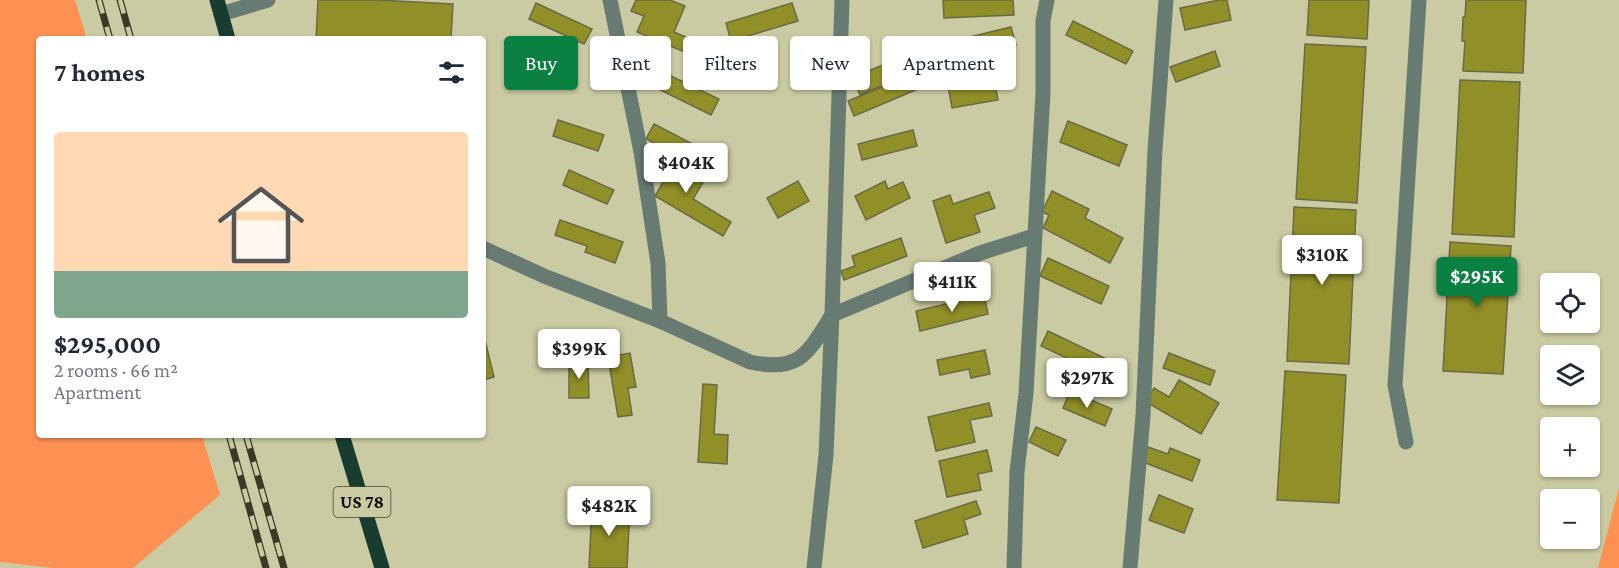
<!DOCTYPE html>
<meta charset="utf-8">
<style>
:root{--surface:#fff;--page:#f6f6f7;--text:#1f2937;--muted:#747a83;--accent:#0b8043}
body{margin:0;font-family:"Crimson Pro",serif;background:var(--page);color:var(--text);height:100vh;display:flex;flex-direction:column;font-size:22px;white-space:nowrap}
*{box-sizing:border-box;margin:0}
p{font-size:20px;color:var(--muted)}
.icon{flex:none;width:33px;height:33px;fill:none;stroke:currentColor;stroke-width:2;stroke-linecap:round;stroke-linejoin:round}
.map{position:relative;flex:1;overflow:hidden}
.panel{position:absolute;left:36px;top:36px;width:450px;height:402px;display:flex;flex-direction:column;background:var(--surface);border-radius:6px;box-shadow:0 2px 4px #0004}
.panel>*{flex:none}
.guide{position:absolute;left:504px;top:36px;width:570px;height:54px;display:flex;gap:12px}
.buttons{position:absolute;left:1540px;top:273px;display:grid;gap:12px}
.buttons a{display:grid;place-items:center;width:60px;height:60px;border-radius:6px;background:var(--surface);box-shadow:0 2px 4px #0004;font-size:30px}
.price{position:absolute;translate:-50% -51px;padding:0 14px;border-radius:6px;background:#fff;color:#222;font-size:20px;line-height:39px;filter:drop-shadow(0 2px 3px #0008)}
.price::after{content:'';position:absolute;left:50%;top:36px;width:18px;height:14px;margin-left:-9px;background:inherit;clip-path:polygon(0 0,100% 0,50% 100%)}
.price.selected{background:var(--accent);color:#fff}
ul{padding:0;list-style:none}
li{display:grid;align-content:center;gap:12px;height:318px;padding:0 18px}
li span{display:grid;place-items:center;height:186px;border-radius:6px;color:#555}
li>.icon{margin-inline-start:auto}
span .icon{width:108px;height:108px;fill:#fffc;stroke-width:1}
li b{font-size:26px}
h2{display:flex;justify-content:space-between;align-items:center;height:72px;padding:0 18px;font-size:26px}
.tag{padding:0 21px;border-radius:6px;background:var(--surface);box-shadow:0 2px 4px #0004;font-size:21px;line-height:54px}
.tag.selected{background:var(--accent);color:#fff}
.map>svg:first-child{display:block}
</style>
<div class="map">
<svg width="1619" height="568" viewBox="0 0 1619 568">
<rect width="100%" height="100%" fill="#cacba2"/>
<g fill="#fc9153">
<path d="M0 0H75L87 39H39V435H202L220 495 133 568H53L0 562Z"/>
<path d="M1619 488V568H1598Z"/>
</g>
<g fill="#908f28" stroke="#6a6b45" stroke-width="1.5">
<path d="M318 0H378L453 4 451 39H316Z"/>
<path d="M636 0H670L685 6 674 32 709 47 704 60 637 32 644 16 631 11Z"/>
<path d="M943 0H1013L1014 15 944 18Z"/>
<path d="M1219 0H1227L1231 20 1185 30 1180 8Z"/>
<path d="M1309 0H1369L1367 39 1307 35Z"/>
<path d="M1466 0H1526L1523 73 1463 71 1465 41H1462L1463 17H1465Z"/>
<path d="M536 3 592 29 584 44 529 19Z"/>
<path d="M792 3 798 21 731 41 726 23Z"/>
<path d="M1073 21 1133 51 1126 64 1066 35Z"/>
<path d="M1011 27 1016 45 957 59 953 41Z"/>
<path d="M1305 44 1366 47 1357 203 1296 199Z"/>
<path d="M1215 51 1220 66 1176 82 1170 67Z"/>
<path d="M648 65 719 99 711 115 640 80Z"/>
<path d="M883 65 890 82 860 95 853 77Z"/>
<path d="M919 72 925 86 854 116 848 101Z"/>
<path d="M993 72 998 100 952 108 947 80Z"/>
<path d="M1460 80 1520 82 1514 237 1452 234Z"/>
<path d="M558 120 604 135 598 151 553 136Z"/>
<path d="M1068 121 1127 145 1119 166 1060 142Z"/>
<path d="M654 124 710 153 703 167 646 139Z"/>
<path d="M913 130 917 146 862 160 858 144Z"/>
<path d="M665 155 705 179 693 199 731 222 723 236 655 196 663 182 653 176Z"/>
<path d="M569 170 614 190 607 204 563 185Z"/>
<path d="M798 181 809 201 778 218 767 198Z"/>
<path d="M885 181 888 189 903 182 910 198 866 220 855 196Z"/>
<path d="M1052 191 1089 209 1085 218 1123 238 1110 263 1043 228 1049 215 1042 212Z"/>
<path d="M989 192 995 208 974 215 980 232 946 243 933 201 950 195 953 204Z"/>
<path d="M1294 207 1356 210 1349 364 1287 361Z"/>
<path d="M560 220 623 242 615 263 585 252 587 246 555 235Z"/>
<path d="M901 238 907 256 844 280 841 271 855 266 852 256Z"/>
<path d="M1450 242 1511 246 1503 374 1443 371Z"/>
<path d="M1048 258 1109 286 1101 304 1040 276Z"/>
<path d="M984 295 988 314 920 331 916 311Z"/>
<path d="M1048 331 1113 362 1106 377 1041 346Z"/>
<path d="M483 332 494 377 483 380Z"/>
<path d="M985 350 990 374 971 378 969 369 940 375 937 360Z"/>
<path d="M630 353 636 387 628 388 632 415 618 417 608 357Z"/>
<path d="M1169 353 1215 371 1210 385 1163 368Z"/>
<path d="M569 361H588L589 398H569Z"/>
<path d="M1285 371 1346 375 1339 503 1277 500Z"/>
<path d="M1179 380 1219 403 1201 434 1146 402 1154 388 1169 397Z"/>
<path d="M703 384 717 385 714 434 728 435 727 464 698 462Z"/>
<path d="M1070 391 1112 409 1105 426 1063 408Z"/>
<path d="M989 403 992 416 970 420 975 442 936 451 928 417Z"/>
<path d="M1036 427 1066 440 1058 456 1029 442Z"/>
<path d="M1148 447 1168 454 1170 448 1200 460 1192 481 1143 462Z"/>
<path d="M987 450 992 471 978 474 981 490 947 497 939 461Z"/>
<path d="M1159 495 1193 509 1184 533 1149 520Z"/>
<path d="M976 501 981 514 964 520 968 534 923 548 915 521Z"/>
<path d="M592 505 630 506 627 568H589Z"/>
</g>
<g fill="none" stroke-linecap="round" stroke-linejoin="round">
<g stroke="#687b73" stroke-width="15">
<path d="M610 0 641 152 658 263 660 321 750 362C800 373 808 353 832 315L842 0"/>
<path d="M221 14 268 0"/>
<path d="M483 248 544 276 660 321"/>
<path d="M1406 442 1395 385 1419 0"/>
<path d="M814 568 826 455 832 315 980 253 1034 236"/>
<path d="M1014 568 1017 472 1026 393 1043 93V21L1047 0"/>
<path d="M1130 568 1143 416 1155 150 1166 0"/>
</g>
<g stroke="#183c30" stroke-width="15">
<path d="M217 0 228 39"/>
<path d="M342 435 382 568"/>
</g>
<defs>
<g id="rail">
<path d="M99 0 110 39"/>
<path d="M120 0 131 39"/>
<path d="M229 435 266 568"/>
<path d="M246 435 284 568"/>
</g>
</defs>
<use href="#rail" stroke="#3a3a27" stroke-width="7"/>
<use href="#rail" stroke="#cacba2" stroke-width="4.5" stroke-dasharray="14" stroke-linecap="butt"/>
</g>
<g text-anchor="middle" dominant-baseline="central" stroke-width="5" stroke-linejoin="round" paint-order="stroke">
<rect fill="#cacba2" stroke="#464732" stroke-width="1.5" x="333.5" y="487" width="57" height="30" rx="4.5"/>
<g font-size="18" font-weight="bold" fill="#0e0e02">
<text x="362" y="502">US 78</text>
</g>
</g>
</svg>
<div class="buttons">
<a><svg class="icon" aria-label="locate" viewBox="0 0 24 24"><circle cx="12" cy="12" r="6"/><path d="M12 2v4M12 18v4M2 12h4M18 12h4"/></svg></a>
<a><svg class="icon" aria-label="layers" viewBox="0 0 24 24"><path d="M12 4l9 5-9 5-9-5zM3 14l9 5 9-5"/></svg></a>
<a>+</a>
<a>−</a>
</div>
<b class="price" style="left:686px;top:194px">$404K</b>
<b class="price" style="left:1322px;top:286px">$310K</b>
<b class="price selected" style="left:1477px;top:308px">$295K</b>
<b class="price" style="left:952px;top:313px">$411K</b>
<b class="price" style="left:579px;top:380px">$399K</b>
<b class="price" style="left:1087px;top:409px">$297K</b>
<b class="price" style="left:609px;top:537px">$482K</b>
<div class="guide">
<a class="tag selected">Buy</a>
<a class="tag">Rent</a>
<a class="tag">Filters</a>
<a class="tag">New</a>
<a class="tag">Apartment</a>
</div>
<section class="panel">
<h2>7 homes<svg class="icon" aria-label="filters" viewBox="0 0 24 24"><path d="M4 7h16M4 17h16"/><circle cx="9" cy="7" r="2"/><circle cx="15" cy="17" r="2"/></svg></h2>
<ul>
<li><span style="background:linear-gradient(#ffd9b3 75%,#7fa58c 0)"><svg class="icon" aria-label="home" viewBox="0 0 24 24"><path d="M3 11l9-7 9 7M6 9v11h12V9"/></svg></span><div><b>$295,000</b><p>2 rooms · 66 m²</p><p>Apartment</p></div></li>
</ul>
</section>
</div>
